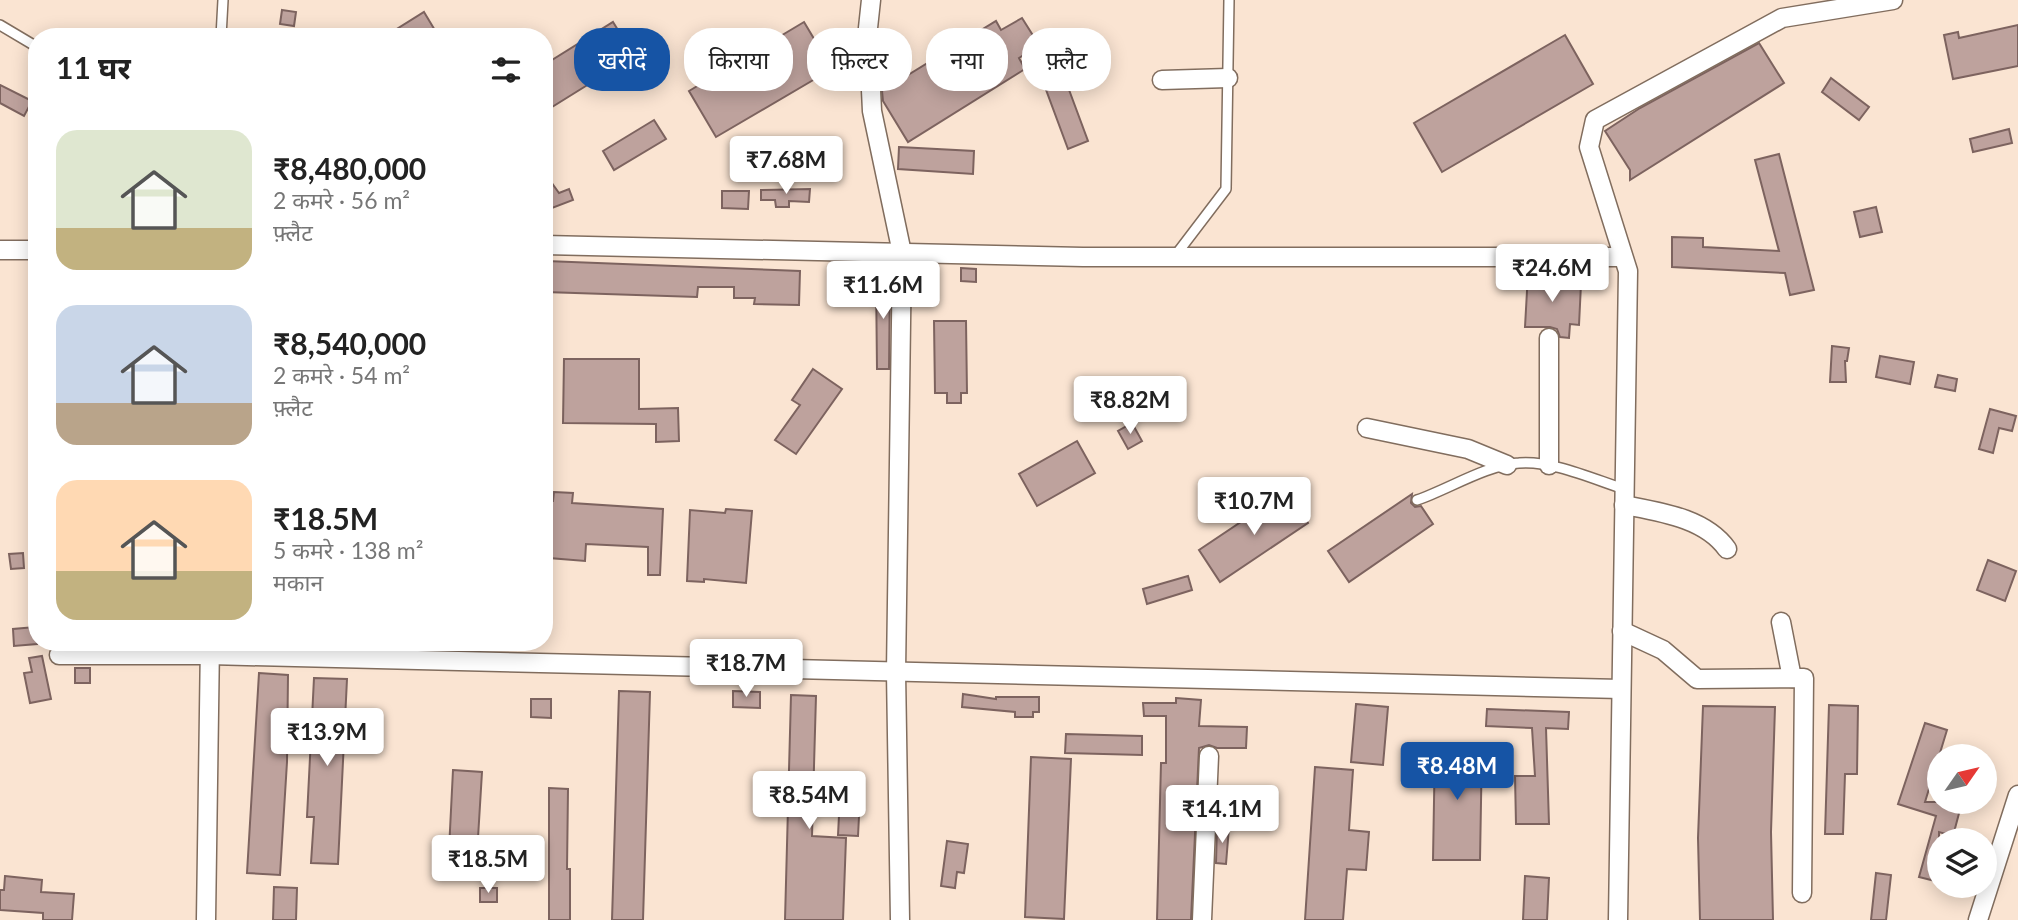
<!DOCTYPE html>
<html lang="hi">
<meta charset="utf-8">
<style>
:root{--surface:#fff;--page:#f6f6f6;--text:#222;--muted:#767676;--accent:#1654a5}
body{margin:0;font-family:Lato,"Noto Sans Devanagari",sans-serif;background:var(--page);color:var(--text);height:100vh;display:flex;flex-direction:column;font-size:26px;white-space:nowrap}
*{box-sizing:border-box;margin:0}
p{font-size:23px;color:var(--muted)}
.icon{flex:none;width:38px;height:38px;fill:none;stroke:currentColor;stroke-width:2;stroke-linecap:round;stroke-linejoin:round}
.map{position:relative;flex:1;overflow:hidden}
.side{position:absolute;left:28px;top:28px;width:525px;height:623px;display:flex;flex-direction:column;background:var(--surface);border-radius:28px;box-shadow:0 4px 18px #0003}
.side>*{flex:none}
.top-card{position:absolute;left:574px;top:28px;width:665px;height:63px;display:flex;gap:14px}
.needle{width:46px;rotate:56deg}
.controls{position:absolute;left:1927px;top:744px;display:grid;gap:14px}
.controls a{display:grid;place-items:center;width:70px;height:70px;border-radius:50%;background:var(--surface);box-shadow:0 4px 18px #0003;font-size:35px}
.price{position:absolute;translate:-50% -60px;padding:0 16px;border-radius:7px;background:#fff;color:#222;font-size:23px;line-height:46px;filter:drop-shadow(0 2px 4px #0008)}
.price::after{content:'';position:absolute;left:50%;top:42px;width:21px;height:16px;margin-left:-10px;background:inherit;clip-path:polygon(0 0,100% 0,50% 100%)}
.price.current{background:var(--accent);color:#fff}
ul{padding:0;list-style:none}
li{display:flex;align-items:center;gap:21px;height:175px;padding:0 28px}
li span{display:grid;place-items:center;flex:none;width:196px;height:140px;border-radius:21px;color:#555}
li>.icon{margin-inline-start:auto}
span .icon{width:84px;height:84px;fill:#fffc;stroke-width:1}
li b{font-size:30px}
h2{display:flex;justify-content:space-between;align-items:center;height:84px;padding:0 28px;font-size:30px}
.tag{padding:0 24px;border-radius:28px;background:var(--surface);box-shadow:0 4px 18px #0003;font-size:24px;line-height:63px}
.tag.current{background:var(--accent);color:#fff}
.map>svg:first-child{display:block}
</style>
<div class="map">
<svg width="2018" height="920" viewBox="0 0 2018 920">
<rect width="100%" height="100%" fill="#fae4d2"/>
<g fill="#bea29d" stroke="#7d635f" stroke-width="2">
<path d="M282 10 296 12 294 26 280 24Z"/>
<path d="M424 12 439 37H384Z"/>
<path d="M1022 18 1039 45 1019 58 1025 69 908 142 883 101 882 91 996 21 1001 30Z"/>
<path d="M613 22 634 56 544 112V65Z"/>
<path d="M804 22 832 69 716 137 689 91Z"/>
<path d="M2018 25V66L1953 79 1944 35 1958 32 1959 38Z"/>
<path d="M1565 35 1593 84 1442 172 1414 123Z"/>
<path d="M1759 43 1784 83 1630 180V170L1605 131 1640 108Z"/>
<path d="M1831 78 1869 107 1859 120 1822 92Z"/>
<path d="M1065 79 1088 141 1068 149 1045 87Z"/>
<path d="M0 85 32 101 24 116 0 103Z"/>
<path d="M654 120 666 139 614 170 603 151Z"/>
<path d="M2009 129 2012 143 1973 152 1970 139Z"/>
<path d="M899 147 974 151 973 174 898 169Z"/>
<path d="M1779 154 1814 290 1790 295 1785 273 1672 267V237L1703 238V247L1779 251 1755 160Z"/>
<path d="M544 172 559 193 569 189 573 200 552 208 544 186Z"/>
<path d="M810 189 809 202 789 201V207H776L775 200H761V190Z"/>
<path d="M722 191H749L748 209 722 208Z"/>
<path d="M1876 207 1882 232 1860 237 1854 212Z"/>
<path d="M546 261 800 271 799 305 754 304 755 298H734V287H698L697 297 545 292Z"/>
<path d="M961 268 976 269V282L961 281Z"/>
<path d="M1528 273 1548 276 1547 282 1581 284 1579 325 1570 324 1569 338 1560 337 1557 329 1550 327H1525Z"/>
<path d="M876 276H890L889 369H877Z"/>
<path d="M934 321H966L967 393H961V403H947V393H935Z"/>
<path d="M1832 346 1849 348 1847 361H1845L1846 382H1830Z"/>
<path d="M1880 356 1914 362 1910 384 1876 377Z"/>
<path d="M564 359H639V409L678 408 679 441 656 442V424L563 423Z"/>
<path d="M813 369 842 389 796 454 775 440 800 405 792 400Z"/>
<path d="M1938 375 1957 379 1955 391 1935 387Z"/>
<path d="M1990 409 2016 416 2012 431 1999 428 1993 453 1979 449Z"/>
<path d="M1132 423 1142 441 1128 449 1118 431Z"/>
<path d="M1077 441 1095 473 1037 506 1019 474Z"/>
<path d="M1287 491 1308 523 1220 582 1199 550Z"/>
<path d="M554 492 573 493 572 503 663 509 660 575H648V547L586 544 585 561 549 558 550 542 544 541V501H553Z"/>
<path d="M1412 494 1411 503 1415 507 1421 506 1433 524 1349 582 1328 551Z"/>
<path d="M726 509 752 511 746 583 704 579V582L687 581 690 510 725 513Z"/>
<path d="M23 553 24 568 11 569 9 554Z"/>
<path d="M1988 560 2016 571 2005 601 1977 590Z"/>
<path d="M1188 576 1192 590 1147 604 1143 589Z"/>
<path d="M35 627 37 644 14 646 13 629Z"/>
<path d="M42 656 51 699 30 703 24 673 32 672 29 658Z"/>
<rect x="75" y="668" width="15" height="15"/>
<path d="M259 673 288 675 287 762 280 875 247 873Z"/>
<path d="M314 678 347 679 338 864 311 863 314 817H307Z"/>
<path d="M619 691 650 692 643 920H612Z"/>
<path d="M733 691 760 692V708L733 707Z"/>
<path d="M963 694 996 699V697H1039V712H1033V717H1015V712L962 707Z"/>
<path d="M791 695 816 696 812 836 846 838 843 920H785Z"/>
<path d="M1176 698 1201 700 1199 726 1247 727 1246 748H1217L1209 745 1199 748 1191 920H1157L1161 763H1166V716H1144L1143 703H1176Z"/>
<path d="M531 699H551V718L531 717Z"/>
<path d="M1356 704 1388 707 1383 765 1351 762Z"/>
<path d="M1829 705 1858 706 1857 774H1845L1843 834H1825Z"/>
<path d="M1703 706 1775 707 1771 832 1773 920H1700L1698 838Z"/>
<path d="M1487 709 1569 712 1568 729 1546 728 1549 824H1516L1515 776H1535L1532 728 1486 726Z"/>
<path d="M1925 723 1947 730 1925 802H1962L1953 836 1939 832V882L1919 877 1936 816 1898 804Z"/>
<path d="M1066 734 1142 736V755L1065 753Z"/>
<path d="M1435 744 1482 745 1480 860H1433Z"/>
<path d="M1031 757 1071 759 1064 919 1025 917Z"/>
<path d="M1315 767 1353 770 1349 830 1369 832 1366 870 1347 869 1343 920H1305Z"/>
<path d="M453 770 482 772 476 871 448 870Z"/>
<path d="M549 788 568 789 567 869H570V920H549Z"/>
<path d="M840 796 860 797 858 836 838 835Z"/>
<path d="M1217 827H1229L1226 864 1216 863Z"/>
<path d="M947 841 968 844 964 873 957 872 955 888 941 886Z"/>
<path d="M1876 873 1891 875 1886 920H1871Z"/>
<path d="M5 876 42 880 41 892 74 894 72 920H43V913L0 910V890H4Z"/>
<path d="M1525 876 1549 878 1547 920H1523Z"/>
<path d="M274 887 297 888 296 920H273Z"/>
<rect x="480" y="888" width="17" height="14"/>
</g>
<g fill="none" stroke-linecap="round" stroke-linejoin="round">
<defs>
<g id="service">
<path d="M0 25 37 47"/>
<path d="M221 37 223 0"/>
<path d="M1175 256 1226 189 1229 0"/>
<path d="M1417 500C1449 489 1486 465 1519 463 1551 460 1593 479 1624 489"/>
</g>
<g id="minor">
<path d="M871 0 868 28 872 111 902 253 896 672 900 920"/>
<path d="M1162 80 1228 78"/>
<path d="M544 245 1083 257H1623"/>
<path d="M0 250H37"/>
<path d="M1367 428 1468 449 1507 465"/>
<path d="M1549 465V338"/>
<path d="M1624 505C1660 512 1705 518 1727 549"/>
<path d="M1781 622 1792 678"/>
<path d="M1622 631 1663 650 1697 679 1804 678 1802 893"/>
<path d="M59 655H209L1621 689"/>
<path d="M206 920 210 642"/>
<path d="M1202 920 1209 756"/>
<path d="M1618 920 1628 271 1589 147 1595 120 1782 18 1893 0"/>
<path d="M1978 920 2018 795"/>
</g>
</defs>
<use href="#service" stroke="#816d5e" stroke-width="12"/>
<use href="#minor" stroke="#816d5e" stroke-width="21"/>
<use href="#service" stroke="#fff" stroke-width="9"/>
<use href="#minor" stroke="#fff" stroke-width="18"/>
</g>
</svg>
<div class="controls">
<a><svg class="needle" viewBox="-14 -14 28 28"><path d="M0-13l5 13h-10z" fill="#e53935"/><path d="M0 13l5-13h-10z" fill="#767676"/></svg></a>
<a><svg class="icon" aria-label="layers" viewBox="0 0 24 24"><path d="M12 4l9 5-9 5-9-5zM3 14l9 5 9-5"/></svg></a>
</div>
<b class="price" style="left:786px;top:196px">₹7.68M</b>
<b class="price" style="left:1552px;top:304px">₹24.6M</b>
<b class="price" style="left:883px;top:321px">₹11.6M</b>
<b class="price" style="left:1130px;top:436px">₹8.82M</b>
<b class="price" style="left:1254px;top:537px">₹10.7M</b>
<b class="price" style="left:746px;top:699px">₹18.7M</b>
<b class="price" style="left:327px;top:768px">₹13.9M</b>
<b class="price current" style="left:1457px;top:802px">₹8.48M</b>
<b class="price" style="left:809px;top:831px">₹8.54M</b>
<b class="price" style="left:1222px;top:845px">₹14.1M</b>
<b class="price" style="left:488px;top:895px">₹18.5M</b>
<div class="top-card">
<a class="tag current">खरीदें</a>
<a class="tag">किराया</a>
<a class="tag">फ़िल्टर</a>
<a class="tag">नया</a>
<a class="tag">फ़्लैट</a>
</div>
<section class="side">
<h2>11 घर<svg class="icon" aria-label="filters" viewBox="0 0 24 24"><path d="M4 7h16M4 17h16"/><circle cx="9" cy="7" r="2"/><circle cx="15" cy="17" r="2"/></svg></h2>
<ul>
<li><span style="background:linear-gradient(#dfe7d0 70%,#c2b280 0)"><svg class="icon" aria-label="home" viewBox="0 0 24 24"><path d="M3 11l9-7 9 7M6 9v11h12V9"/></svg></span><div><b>₹8,480,000</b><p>2 कमरे · 56 m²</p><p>फ़्लैट</p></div></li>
<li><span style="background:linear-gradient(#c9d6e8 70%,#b9a48a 0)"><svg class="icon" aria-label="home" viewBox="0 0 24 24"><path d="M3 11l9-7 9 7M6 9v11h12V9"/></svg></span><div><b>₹8,540,000</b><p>2 कमरे · 54 m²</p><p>फ़्लैट</p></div></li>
<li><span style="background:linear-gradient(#ffd9b3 65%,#c2b280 0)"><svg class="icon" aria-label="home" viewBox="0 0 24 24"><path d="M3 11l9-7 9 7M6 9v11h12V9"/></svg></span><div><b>₹18.5M</b><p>5 कमरे · 138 m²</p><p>मकान</p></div></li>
</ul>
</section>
</div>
